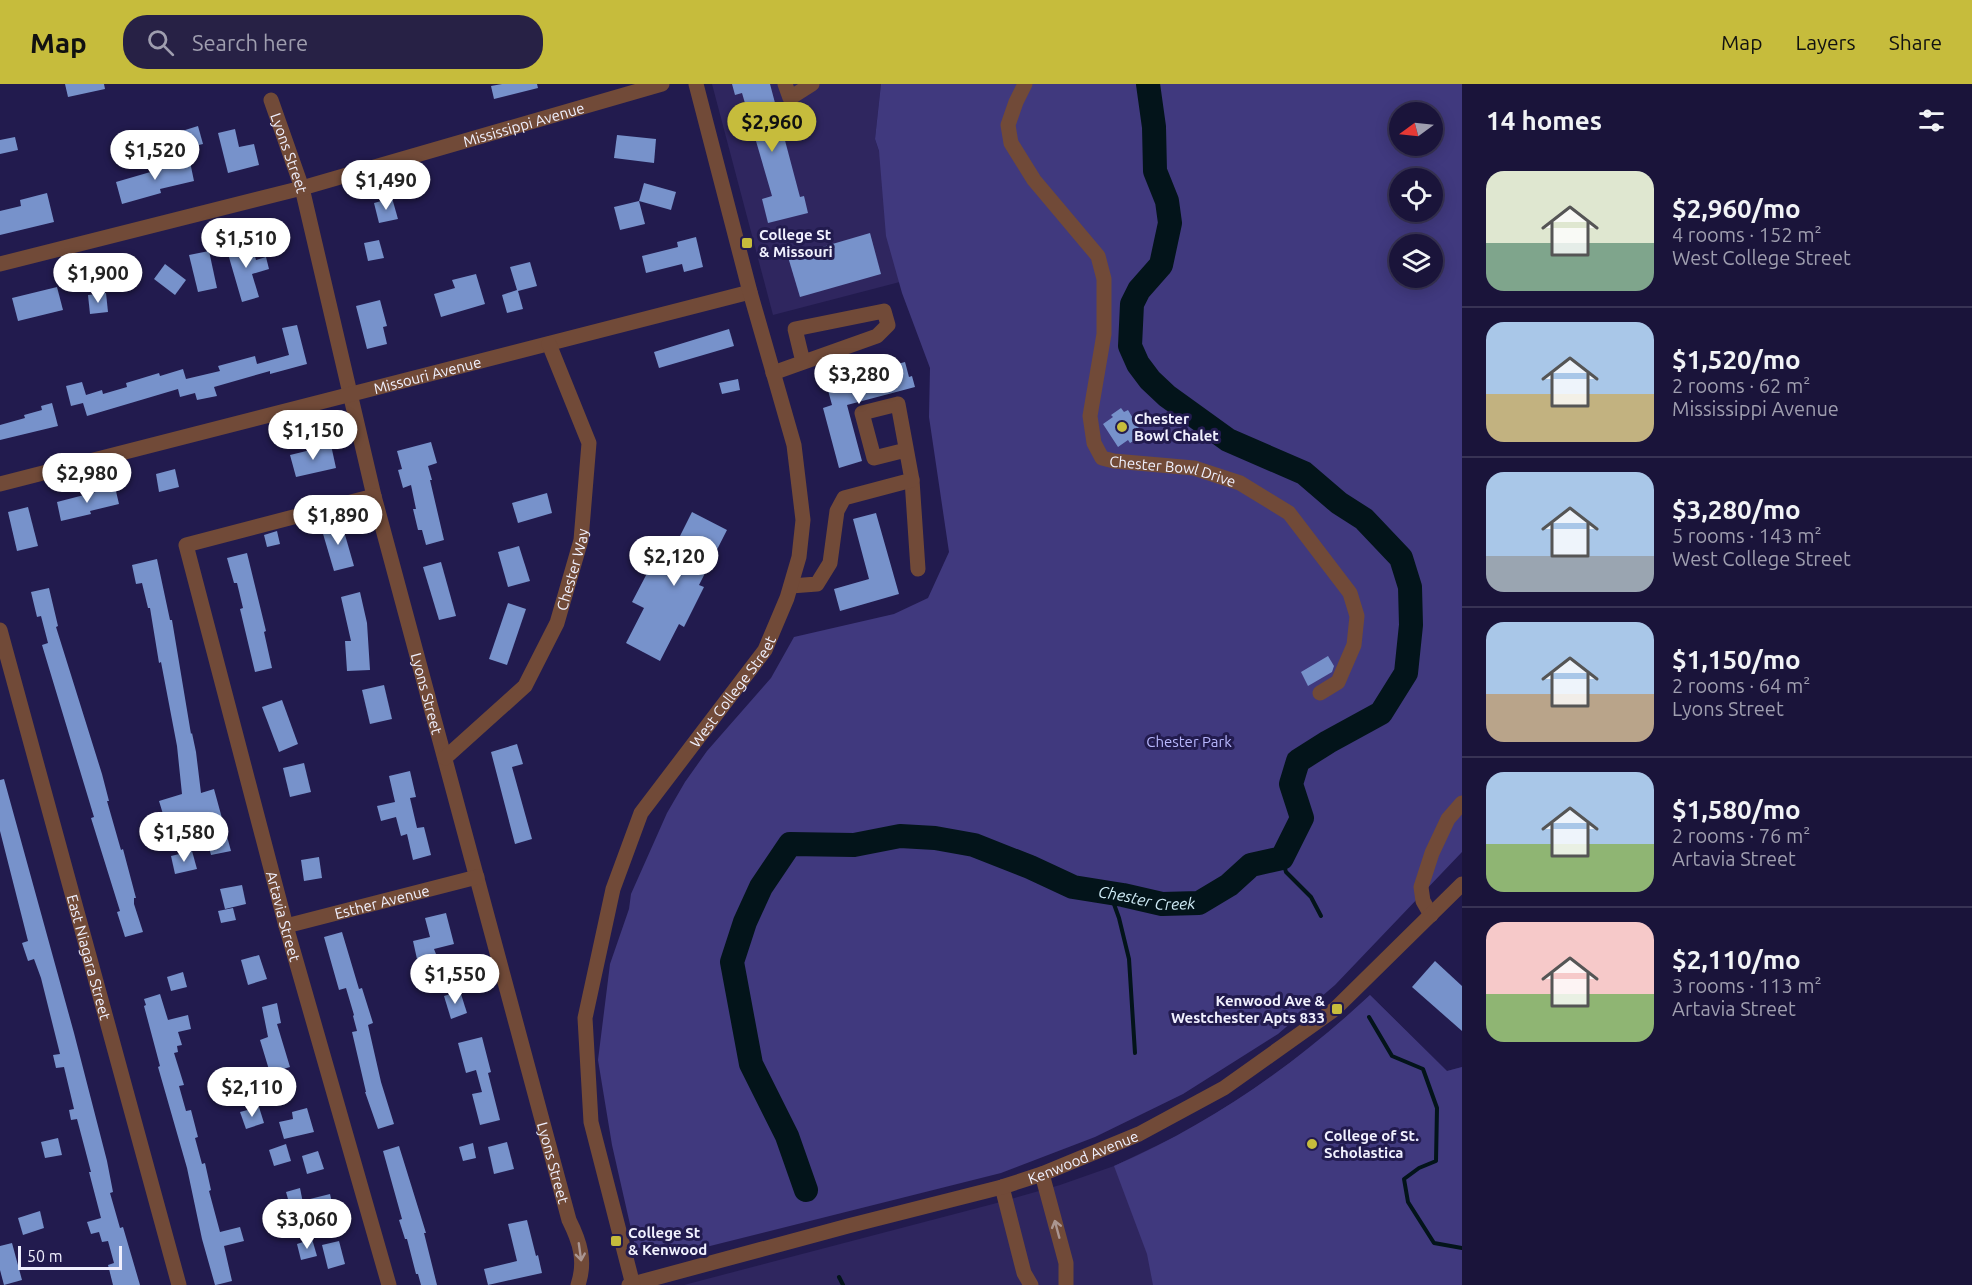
<!DOCTYPE html>
<meta charset="utf-8">
<style>
:root{--surface:#1a143a;--page:#272145;--text:#f1f3f6;--muted:#9f9eaf;--line:#383354;--accent:#c6bc3c}
body{margin:0;font-family:Ubuntu,sans-serif;background:var(--page);color:var(--text);height:100vh;display:flex;flex-direction:column;font-size:22px;white-space:nowrap}
*{box-sizing:border-box;margin:0}
p{font-size:20px;color:var(--muted)}
.icon{flex:none;width:33px;height:33px;fill:none;stroke:currentColor;stroke-width:2;stroke-linecap:round;stroke-linejoin:round}
.map{position:relative;flex:1;overflow:hidden}
.side{display:flex;flex-direction:column;background:var(--surface);width:510px}
.side>*{flex:none}
.needle{width:39px;rotate:255deg}
.controls{position:absolute;left:1389px;top:18px;display:grid;gap:12px}
.controls a{display:grid;place-items:center;width:54px;height:54px;border-radius:50%;background:var(--surface);box-shadow:0 3px 15px #0003,0 0 0 2px var(--line);font-size:30px}
.scale{position:absolute;left:18px;bottom:15px;width:104px;box-sizing:border-box;padding-left:6px;border:3px solid #f0f0fe;border-top:0;font-size:16px;line-height:21px;white-space:nowrap;color:#f0f0fe;-webkit-text-stroke:4px #221b4e;paint-order:stroke}
.price{position:absolute;translate:-50% -51px;padding:0 14px;border-radius:21px;background:#fff;color:#222;font-size:20px;line-height:39px;filter:drop-shadow(0 2px 3px #0008)}
.price::after{content:'';position:absolute;left:50%;top:36px;width:18px;height:14px;margin-left:-9px;background:inherit;clip-path:polygon(0 0,100% 0,50% 100%)}
.price.selected{background:var(--accent);color:#111}
ul{padding:0;list-style:none}
li{display:flex;align-items:center;gap:18px;height:150px;padding:0 24px}
li+li{border-top:2px solid var(--line)}
li span{display:grid;place-items:center;flex:none;width:168px;height:120px;border-radius:18px;color:#555}
li>.icon{margin-inline-start:auto}
span .icon{width:72px;height:72px;fill:#fffc;stroke-width:1}
li b{font-size:26px}
h2{display:flex;justify-content:space-between;align-items:center;height:72px;padding:0 24px;font-size:26px}
header{display:flex;align-items:center;gap:36px;box-sizing:border-box;height:84px;padding:0 30px;background:var(--accent);color:#111}
header strong{font-size:28px}
nav{display:flex;gap:33px;margin-inline-start:auto;font-size:21px}
.search{width:420px;height:54px;background:var(--page);display:flex;align-items:center;gap:15px;box-sizing:border-box;padding:0 21px;border-radius:24px;color:var(--muted);font-size:22px}
main{display:flex;flex:1;min-height:0}
.map>svg:first-child{display:block}
</style>
<header>
<strong>Map</strong>
<div class="search"><svg class="icon" aria-label="search" viewBox="0 0 24 24"><circle cx="10" cy="10" r="6"/><path d="M15 15l6 6"/></svg>Search here</div>
<nav><a>Map</a><a>Layers</a><a>Share</a></nav>
</header>
<main>
<div class="map">
<svg width="1462" height="1201" viewBox="0 0 1462 1201">
<rect width="100%" height="100%" fill="#221b4e"/>
<g fill="#2f265f">
<path d="M712 0H881L875 55 919 193 773 231Z"/>
<path d="M1370 911 1447 987 1462 983V1201H684L993 1120 1060 1101 1114 1082 1189 1046 1248 1009 1317 959Z"/>
</g>
<g fill="#40397e" fill-rule="evenodd">
<path d="M881 0H1462V768L1335 901 1278 950 1183 1010 1095 1053 1001 1089 666 1173 642 1172 634 1158 612 1061 598 976 610 880 629 825 631 810 667 729 685 698 707 667 771 594 794 553 894 530 928 514 949 468 929 333 930 284 902 209 886 152 879 67 875 55ZM1400 28H1432V62H1400ZM1400 94H1432V128H1400ZM1400 160H1432V194H1400Z"/>
<path d="M1370 911 1447 987 1462 983V1201H1153L1147 1170 1114 1082C1210 1040 1294 982 1370 911Z"/>
</g>
<g fill="none" stroke-linecap="round" stroke-linejoin="round">
<g stroke="#03141a" stroke-width="4">
<path d="M1282 774 1286 788 1311 813 1321 832"/>
<path d="M1110 809 1119 834 1129 875 1135 969"/>
<path d="M1369 933 1392 972 1423 985 1437 1024 1436 1077 1419 1084 1404 1095 1408 1118 1434 1159 1462 1164"/>
<path d="M839 1193 843 1201"/>
</g>
<path stroke="#03141a" stroke-width="24" id="s1" d="M806 1106 787 1052 751 980 732 878 745 838 761 803 790 760 854 761 900 752 935 754 974 761 1030 783 1073 803 1123 811 1162 820 1199 819 1229 801 1251 781 1282 774 1302 734 1291 700 1298 677 1328 658 1381 629 1406 589 1411 541 1410 503 1401 474 1364 435 1339 419 1304 389 1228 356 1167 312 1150 296 1138 280 1130 262 1132 220 1139 206 1161 181 1170 139 1167 117 1155 87 1154 43 1148 0"/>
</g>
<g fill="#7792cb">
<path d="M65 0H104L105 5 68 13Z"/>
<path d="M502 0H537L538 4 494 15 491 2Z"/>
<path d="M732 0H770L800 113 804 112 808 129 768 139 762 115 772 112 742 9 735 11Z"/>
<path d="M198 42 203 60 186 64 182 47Z"/>
<path d="M235 45 239 63 254 60 259 81 228 89 218 49Z"/>
<path d="M617 51 656 55 654 79 614 74Z"/>
<path d="M15 53 18 66 0 70V56Z"/>
<path d="M189 73 194 97 160 105 161 109 122 120 116 98 171 82 170 78Z"/>
<path d="M644 99 676 108 671 126 639 117Z"/>
<path d="M47 109 54 138 0 151V127L21 122 20 116Z"/>
<path d="M392 114 398 135 379 139 374 119Z"/>
<path d="M639 117 645 140 620 146 614 123Z"/>
<path d="M870 149 881 190 800 213 788 173Z"/>
<path d="M696 153 703 183 684 188 682 180 646 189 642 172 678 163 677 158Z"/>
<path d="M250 156 256 176 266 173 269 185 252 190 259 213 242 218 226 163Z"/>
<path d="M379 156 384 174 368 177 364 159Z"/>
<path d="M209 167 217 204 198 208 189 171Z"/>
<path d="M530 178 537 202 518 207 523 225 507 229 502 211 517 206 510 183Z"/>
<path d="M165 180 186 196 175 211 154 195Z"/>
<path d="M476 190 485 220 441 233 434 210 455 204 452 196Z"/>
<path d="M57 203 63 226 18 237 12 214Z"/>
<path d="M106 209 108 228 90 230 88 211Z"/>
<path d="M380 216 387 242 383 243 387 260 367 265 356 222Z"/>
<path d="M297 241 307 280 270 290V287L214 303 217 312 197 316 195 309 180 313 178 305 87 332 83 319 71 322 66 302 82 298 86 311 102 306 103 310 127 303 126 299 159 289 160 292 183 285 186 295 220 287 218 282 255 272 257 280 289 271 282 244Z"/>
<path d="M729 245 734 262 659 284 654 268Z"/>
<path d="M905 278 909 293 912 292 915 303 847 321 862 377 839 384 823 324 832 321 826 299Z"/>
<path d="M738 295 740 306 722 310 719 299Z"/>
<path d="M52 319 58 342 0 356V341L25 334 24 331 42 326 41 322Z"/>
<path d="M1121 324 1124 328 1128 326 1140 346 1137 348 1140 353 1130 359 1128 356 1118 363 1103 340 1113 333 1111 331Z"/>
<path d="M431 358 437 379 428 382 432 396H430L444 456 426 461 422 446H418L413 425H416L411 401 403 404 398 386 402 385 397 367Z"/>
<path d="M331 361 336 384 296 393 290 371Z"/>
<path d="M175 385 179 403 159 408 156 390Z"/>
<path d="M115 403 119 420 90 427 91 430 61 437 57 418Z"/>
<path d="M547 409 552 429 518 439 512 419Z"/>
<path d="M28 423 38 462 17 467 8 428Z"/>
<path d="M692 428 727 446 699 501 704 503 684 543 679 540 660 577 626 559 644 524 632 518 654 476 665 482Z"/>
<path d="M876 429 899 510 840 527 834 505 869 495 853 435Z"/>
<path d="M341 437 354 482 334 487 321 443Z"/>
<path d="M277 447 280 460 267 463 264 451Z"/>
<path d="M519 462 530 497 508 503 498 468Z"/>
<path d="M247 469 266 547 264 548 272 584 255 588 240 525 243 524 237 499H234L227 474Z"/>
<path d="M157 475 170 536H172L191 650 192 649 196 668 201 709 214 705 231 767 211 771 201 733 167 743 159 717 182 710 177 662 161 578 159 579 150 524H148L142 499 136 500 132 481Z"/>
<path d="M441 478 456 532 439 536 423 483Z"/>
<path d="M49 504 58 542 56 543 102 690 109 717H107L121 766 123 765 136 814H134V820L143 848 125 853 117 828 120 827 91 734 94 733 42 561 48 559 41 532 37 533 31 508Z"/>
<path d="M360 508 367 539 370 586 347 587 345 557H351L341 513Z"/>
<path d="M508 519 526 525 507 581 489 575Z"/>
<path d="M1328 572 1334 582 1332 588 1308 602 1301 588Z"/>
<path d="M384 601 392 635 370 640 362 606Z"/>
<path d="M282 616 298 660 279 668 262 623Z"/>
<path d="M517 660 523 680 512 683 532 755 515 760 491 668Z"/>
<path d="M304 679 311 708 290 713 283 684Z"/>
<path d="M410 687 416 713 410 714 417 744 424 743 431 771 413 776 407 750 401 752 396 733 381 737 377 722 395 718 389 692Z"/>
<path d="M4 695 74 949 107 1077 113 1108 110 1109 120 1144 123 1143 140 1201H113L108 1181 114 1179 108 1157 102 1158 99 1148 91 1150 87 1138 101 1134 89 1088H91L77 1035 71 1036 69 1026 74 1025 64 983 56 984 53 971 60 970 41 894 34 875 28 877 22 859 28 857 0 747V696Z"/>
<path d="M192 767 197 785 175 790 171 772Z"/>
<path d="M319 773 322 794 304 797 301 776Z"/>
<path d="M242 801 246 820 225 825 220 805Z"/>
<path d="M233 824 236 836 221 839 218 827Z"/>
<path d="M446 829 454 860 434 865 436 870 417 875 413 857 430 853 425 834Z"/>
<path d="M342 848 359 905 362 904 373 939 368 941 381 998 394 1040 378 1045 365 1008H366L352 948 357 947 353 932 354 931 346 904 339 906 324 853Z"/>
<path d="M259 871 267 895 248 901 241 876Z"/>
<path d="M1435 877 1462 902V947L1412 903Z"/>
<path d="M183 888 187 903 171 907 167 893Z"/>
<path d="M460 907 467 929 451 935 444 912Z"/>
<path d="M160 910 168 936 188 931 191 945 178 948 182 961 177 962 178 968 174 969 184 1001 179 1002 186 1027 191 1026 198 1053 195 1054 202 1080 205 1079 211 1106 209 1107 220 1148 240 1143 244 1157 224 1162 232 1197 216 1201H215L202 1155 187 1084 158 983 160 982 144 922 146 921 144 915Z"/>
<path d="M277 919 281 939 277 940 290 983 270 989 260 956 268 953 262 923Z"/>
<path d="M482 953 491 988 488 989 500 1036 480 1041 472 1010 482 1008 476 986 466 989 458 959Z"/>
<path d="M259 1023 264 1039 246 1045 240 1028Z"/>
<path d="M307 1024 314 1048 284 1055 279 1038 293 1035 292 1028Z"/>
<path d="M58 1054 62 1071 45 1074 41 1058Z"/>
<path d="M507 1058 514 1085 494 1090 488 1063Z"/>
<path d="M473 1059 476 1074 463 1077 459 1063Z"/>
<path d="M286 1060 291 1077 274 1082 269 1066Z"/>
<path d="M399 1062 426 1149H424L437 1201H421L418 1190H416L407 1155H405L399 1136 402 1135 383 1067Z"/>
<path d="M318 1067 324 1085 307 1090 302 1072Z"/>
<path d="M300 1104 303 1119 290 1122 286 1108Z"/>
<path d="M330 1110 334 1128 314 1133 310 1115Z"/>
<path d="M40 1127 44 1144 23 1151 18 1134Z"/>
<path d="M527 1136 536 1172 538 1171 542 1189 488 1201 484 1185 517 1177 508 1140Z"/>
<path d="M312 1155 317 1172 301 1176 297 1160Z"/>
<path d="M339 1157 345 1180 328 1185 322 1161Z"/>
<path d="M12 1159 22 1196 4 1201 0 1186V1162Z"/>
</g>
<g fill="none" stroke-linecap="round" stroke-linejoin="round">
<g stroke="#714a38" stroke-width="15">
<path d="M785 0 790 14 812 0"/>
<path id="s2" d="M1025 0 1016 18 1008 41 1011 59 1034 96 1098 172 1104 195V250L1090 332 1094 359 1102 374 1114 377 1194 384 1240 399 1289 429 1350 509 1357 532 1354 561 1338 598 1320 609"/>
<path id="s3" d="M271 16 302 104 374 412 569 1136C580 1158 586 1177 578 1201"/>
<path id="s4" d="M0 180 302 104 662 0"/>
<path d="M773 289 877 252 888 241 884 227 795 245 803 278"/>
<path d="M912 396 918 485"/>
<path id="s5" d="M0 400 750 208"/>
<path id="s6" d="M374 412 186 461 286 842 389 1201"/>
<path d="M791 502 817 500 830 479 837 427 844 414 912 396 898 320 862 329 874 374 906 366"/>
<path id="s7" d="M0 546 179 1201"/>
<path id="s8" d="M445 674 525 602 557 539 581 456 589 359 549 260"/>
<path d="M1431 831 1423 817 1421 803 1432 769 1448 735 1462 719"/>
<path id="s9" d="M286 842 477 793"/>
<path d="M1042 1090 1066 1179V1201"/>
<path d="M1002 1103 1024 1189 1031 1201"/>
<path id="s10" d="M629 1201 848 1142 1002 1103 1042 1090 1139 1050 1224 1004 1335 925 1462 800"/>
<path id="s11" d="M633 1201 591 1038 585 934 613 805 641 729 765 566 787 514 799 473 803 436 794 361 750 208 696 0"/>
</g>
</g>
<defs><path id="oneway-shaft" d="M-6 0H5M1.5-3L5.5 0L1.5 3" fill="none" stroke-width="1.6" stroke-linecap="round" stroke-linejoin="round" transform="scale(1.5)"/></defs>
<g stroke="#aa9591">
<use href="#oneway-shaft" transform="translate(1057 1145) rotate(-105)"/>
<use href="#oneway-shaft" transform="translate(580 1168) rotate(82)"/>
</g>
<g fill="#c6bc3c" stroke="#221b4e" stroke-width="2">
<rect x="741" y="153" width="12" height="12" rx="3"/>
<circle cx="1122" cy="343" r="6"/>
<rect x="1331" y="919" width="12" height="12" rx="3"/>
<circle cx="1312" cy="1060" r="6"/>
<rect x="610" y="1151" width="12" height="12" rx="3"/>
</g>
<g text-anchor="middle" dominant-baseline="central" stroke-width="6" stroke-linejoin="round" paint-order="stroke">
<g font-size="15" fill="#f0f0fe" stroke="#221b4e">
<text stroke="none"><textPath href="#s4" startOffset="542">Mississippi Avenue</textPath></text>
<text stroke="none"><textPath href="#s3" startOffset="56">Lyons Street</textPath></text>
<text stroke="none"><textPath href="#s5" startOffset="441">Missouri Avenue</textPath></text>
<text stroke="none"><textPath href="#s2" startOffset="484">Chester Bowl Drive</textPath></text>
<text stroke="none"><textPath href="#s8" startOffset="234">Chester Way</textPath></text>
<text stroke="none"><textPath href="#s11" startOffset="638">West College Street</textPath></text>
<text stroke="none"><textPath href="#s3" startOffset="614">Lyons Street</textPath></text>
<text stroke="none"><textPath href="#s9" startOffset="99">Esther Avenue</textPath></text>
<text stroke="none"><textPath href="#s6" startOffset="578">Artavia Street</textPath></text>
<text stroke="none"><textPath href="#s7" startOffset="339">East Niagara Street</textPath></text>
<text stroke="none"><textPath href="#s10" startOffset="472">Kenwood Avenue</textPath></text>
<text stroke="none"><textPath href="#s3" startOffset="1100">Lyons Street</textPath></text>
</g>
<g font-size="15" font-weight="bold" fill="#f0f0fe" stroke="#221b4e" text-anchor="start">
<text x="759" y="150">College St<tspan x="759" dy="17">&amp; Missouri</tspan></text>
<text x="1134" y="334">Chester<tspan x="1134" dy="17">Bowl Chalet</tspan></text>
<text x="1325" y="916" text-anchor="end">Kenwood Ave &amp;<tspan x="1325" dy="17">Westchester Apts 833</tspan></text>
<text x="1324" y="1051">College of St.<tspan x="1324" dy="17">Scholastica</tspan></text>
<text x="628" y="1148">College St<tspan x="628" dy="17">&amp; Kenwood</tspan></text>
</g>
<g font-size="15" fill="#b9b8fe" stroke="#221b4e">
<text x="1189" y="657">Chester Park</text>
</g>
<g font-size="16" font-style="italic" fill="#ceeaf5" stroke="#221b4e">
<text stroke="none"><textPath href="#s1" startOffset="742">Chester Creek</textPath></text>
</g>
</g>
</svg>
<div class="controls">
<a><svg class="needle" viewBox="-14 -14 28 28"><path d="M0-13l5 13h-10z" fill="#e53935"/><path d="M0 13l5-13h-10z" fill="#9f9eaf"/></svg></a>
<a><svg class="icon" aria-label="locate" viewBox="0 0 24 24"><circle cx="12" cy="12" r="6"/><path d="M12 2v4M12 18v4M2 12h4M18 12h4"/></svg></a>
<a><svg class="icon" aria-label="layers" viewBox="0 0 24 24"><path d="M12 4l9 5-9 5-9-5zM3 14l9 5 9-5"/></svg></a>
</div>
<div class="scale">50 m</div>
<b class="price selected" style="left:772px;top:69px">$2,960</b>
<b class="price" style="left:155px;top:97px">$1,520</b>
<b class="price" style="left:386px;top:127px">$1,490</b>
<b class="price" style="left:246px;top:185px">$1,510</b>
<b class="price" style="left:98px;top:220px">$1,900</b>
<b class="price" style="left:859px;top:321px">$3,280</b>
<b class="price" style="left:313px;top:377px">$1,150</b>
<b class="price" style="left:87px;top:420px">$2,980</b>
<b class="price" style="left:338px;top:462px">$1,890</b>
<b class="price" style="left:674px;top:503px">$2,120</b>
<b class="price" style="left:184px;top:779px">$1,580</b>
<b class="price" style="left:455px;top:921px">$1,550</b>
<b class="price" style="left:252px;top:1034px">$2,110</b>
<b class="price" style="left:307px;top:1166px">$3,060</b>
</div>
<section class="side">
<h2>14 homes<svg class="icon" aria-label="filters" viewBox="0 0 24 24"><path d="M4 7h16M4 17h16"/><circle cx="9" cy="7" r="2"/><circle cx="15" cy="17" r="2"/></svg></h2>
<ul>
<li><span style="background:linear-gradient(#dfe7d0 60%,#7fa58c 0)"><svg class="icon" aria-label="home" viewBox="0 0 24 24"><path d="M3 11l9-7 9 7M6 9v11h12V9"/></svg></span><div><b>$2,960/mo</b><p>4 rooms · 152 m²</p><p>West College Street</p></div></li>
<li><span style="background:linear-gradient(#a9c7e8 60%,#c2b280 0)"><svg class="icon" aria-label="home" viewBox="0 0 24 24"><path d="M3 11l9-7 9 7M6 9v11h12V9"/></svg></span><div><b>$1,520/mo</b><p>2 rooms · 62 m²</p><p>Mississippi Avenue</p></div></li>
<li><span style="background:linear-gradient(#a9c7e8 70%,#9aa5b1 0)"><svg class="icon" aria-label="home" viewBox="0 0 24 24"><path d="M3 11l9-7 9 7M6 9v11h12V9"/></svg></span><div><b>$3,280/mo</b><p>5 rooms · 143 m²</p><p>West College Street</p></div></li>
<li><span style="background:linear-gradient(#a9c7e8 60%,#b9a48a 0)"><svg class="icon" aria-label="home" viewBox="0 0 24 24"><path d="M3 11l9-7 9 7M6 9v11h12V9"/></svg></span><div><b>$1,150/mo</b><p>2 rooms · 64 m²</p><p>Lyons Street</p></div></li>
<li><span style="background:linear-gradient(#a9c7e8 60%,#8fb573 0)"><svg class="icon" aria-label="home" viewBox="0 0 24 24"><path d="M3 11l9-7 9 7M6 9v11h12V9"/></svg></span><div><b>$1,580/mo</b><p>2 rooms · 76 m²</p><p>Artavia Street</p></div></li>
<li><span style="background:linear-gradient(#f6c9c9 60%,#8fb573 0)"><svg class="icon" aria-label="home" viewBox="0 0 24 24"><path d="M3 11l9-7 9 7M6 9v11h12V9"/></svg></span><div><b>$2,110/mo</b><p>3 rooms · 113 m²</p><p>Artavia Street</p></div></li>
</ul>
</section>
</main>
